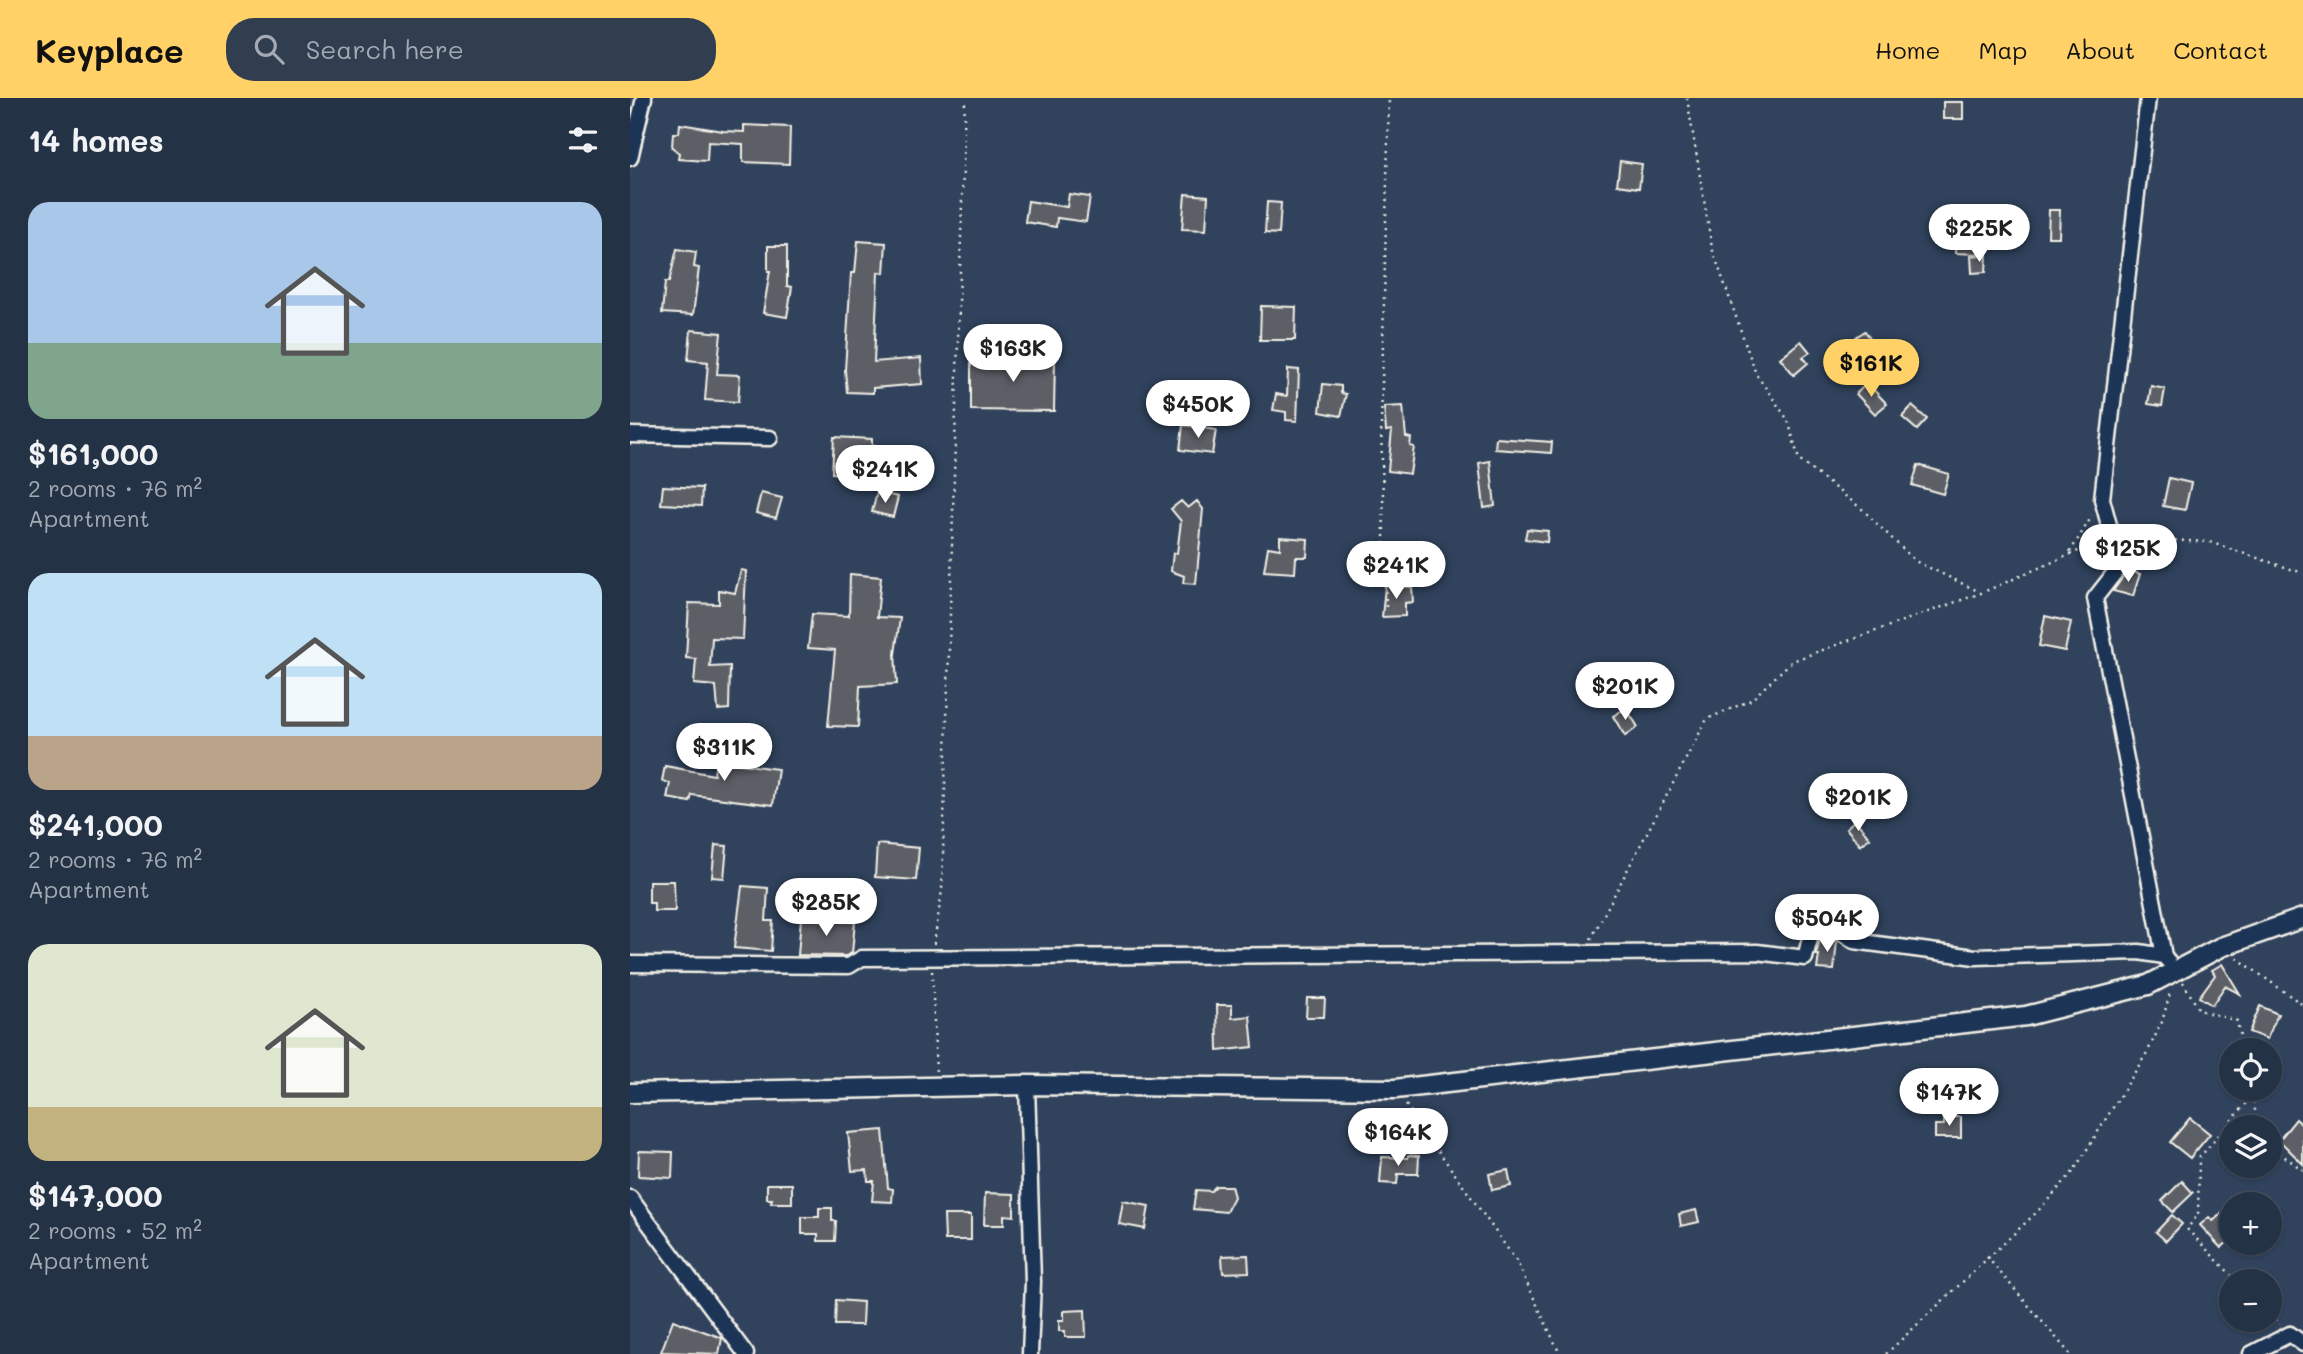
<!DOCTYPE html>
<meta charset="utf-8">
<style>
:root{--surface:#243245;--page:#303e50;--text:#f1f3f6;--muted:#a3aab3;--line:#414d5e;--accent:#ffd166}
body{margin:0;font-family:Mali,sans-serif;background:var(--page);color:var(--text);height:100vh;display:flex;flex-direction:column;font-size:26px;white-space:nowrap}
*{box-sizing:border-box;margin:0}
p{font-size:23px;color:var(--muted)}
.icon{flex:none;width:38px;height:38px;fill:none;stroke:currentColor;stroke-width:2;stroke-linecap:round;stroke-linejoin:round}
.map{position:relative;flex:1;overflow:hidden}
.panel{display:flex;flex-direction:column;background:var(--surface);width:630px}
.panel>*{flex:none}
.controls{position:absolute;left:1589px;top:940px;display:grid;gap:14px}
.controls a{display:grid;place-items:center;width:63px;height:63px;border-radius:50%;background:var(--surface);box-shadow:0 2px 5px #0004,0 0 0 2px var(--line);font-size:35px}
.price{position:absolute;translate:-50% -60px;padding:0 16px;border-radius:24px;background:#fff;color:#222;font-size:23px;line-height:46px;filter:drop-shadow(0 2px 4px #0008)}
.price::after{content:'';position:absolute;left:50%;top:42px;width:21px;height:16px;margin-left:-10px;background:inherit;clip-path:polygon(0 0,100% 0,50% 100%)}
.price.current{background:var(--accent);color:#111}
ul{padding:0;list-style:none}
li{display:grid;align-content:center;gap:14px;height:371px;padding:0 28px}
li span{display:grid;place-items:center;height:217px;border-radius:21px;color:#555}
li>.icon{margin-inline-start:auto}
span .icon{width:126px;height:126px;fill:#fffc;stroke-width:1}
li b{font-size:30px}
h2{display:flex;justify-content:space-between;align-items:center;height:84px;padding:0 28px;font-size:30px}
header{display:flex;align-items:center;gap:42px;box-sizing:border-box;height:98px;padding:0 35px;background:var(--accent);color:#111}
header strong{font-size:33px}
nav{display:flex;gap:38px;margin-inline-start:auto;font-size:24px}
.search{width:490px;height:63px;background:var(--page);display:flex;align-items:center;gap:18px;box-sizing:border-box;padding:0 24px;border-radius:28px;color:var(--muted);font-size:26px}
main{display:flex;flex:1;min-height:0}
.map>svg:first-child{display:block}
</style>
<header>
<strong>Keyplace</strong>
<div class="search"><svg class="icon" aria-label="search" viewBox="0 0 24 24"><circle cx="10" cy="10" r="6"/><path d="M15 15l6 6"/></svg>Search here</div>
<nav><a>Home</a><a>Map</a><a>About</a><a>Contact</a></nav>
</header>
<main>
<section class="panel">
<h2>14 homes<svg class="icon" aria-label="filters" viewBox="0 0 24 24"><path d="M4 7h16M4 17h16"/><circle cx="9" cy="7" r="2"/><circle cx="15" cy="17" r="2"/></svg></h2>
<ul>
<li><span style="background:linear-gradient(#a9c7e8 65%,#7fa58c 0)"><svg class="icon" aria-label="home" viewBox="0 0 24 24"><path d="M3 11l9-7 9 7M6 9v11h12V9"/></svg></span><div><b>$161,000</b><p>2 rooms · 76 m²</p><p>Apartment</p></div></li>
<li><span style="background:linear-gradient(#bfe0f5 75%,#b9a48a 0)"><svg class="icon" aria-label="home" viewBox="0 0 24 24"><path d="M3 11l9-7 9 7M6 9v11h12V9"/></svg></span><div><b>$241,000</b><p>2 rooms · 76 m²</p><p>Apartment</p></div></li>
<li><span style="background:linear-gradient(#dfe7d0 75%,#c2b280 0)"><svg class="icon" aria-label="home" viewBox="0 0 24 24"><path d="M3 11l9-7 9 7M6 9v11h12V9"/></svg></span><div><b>$147,000</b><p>2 rooms · 52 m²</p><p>Apartment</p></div></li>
</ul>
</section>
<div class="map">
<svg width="1673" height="1256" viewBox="0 0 1673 1256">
<rect width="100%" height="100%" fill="#30425c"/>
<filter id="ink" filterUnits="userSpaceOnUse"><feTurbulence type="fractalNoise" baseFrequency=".0143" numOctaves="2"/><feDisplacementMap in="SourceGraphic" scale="14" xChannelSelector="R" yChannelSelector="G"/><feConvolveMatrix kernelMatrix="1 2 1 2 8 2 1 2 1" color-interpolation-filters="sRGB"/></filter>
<g filter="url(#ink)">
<g fill="#5b5f66" stroke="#f4f1e8" stroke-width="2">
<rect x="1313" y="4" width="20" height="17"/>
<path d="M50 26 93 33 114 34V27L160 29 159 66 113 64V46L78 44 77 63 48 61 49 55 42 49 43 35H49Z"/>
<path d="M990 63 1012 66 1009 90 987 87Z"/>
<path d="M439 96 460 99 456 124 427 120 426 129 395 124 398 103 437 109Z"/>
<path d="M555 96 578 98 576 132 552 131Z"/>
<path d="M637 104 651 105 649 136 635 135Z"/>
<path d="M1419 112H1430L1429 139H1418Z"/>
<path d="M1326 135 1350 136 1348 156 1325 155Z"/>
<path d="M228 143 256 145 254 175 248 174 244 264 291 260 292 286 243 290V295L217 294 215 272 221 175H225Z"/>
<path d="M138 148H157V188L162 189 157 219 133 215 140 173H138Z"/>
<path d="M47 151 66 154 64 169 69 170 63 217 32 215 35 184H39Z"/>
<path d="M1357 157 1356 174 1342 175 1341 158Z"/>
<path d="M631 208 666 209 665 242H630Z"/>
<path d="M61 232 91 235 87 276 110 277 108 304 75 302 78 264 58 262Z"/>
<path d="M1235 233 1245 247 1238 252 1242 258 1219 271 1210 261 1229 244 1226 239Z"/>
<path d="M1171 243 1180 254 1173 259 1178 265 1164 277 1150 260Z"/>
<path d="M341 259 425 260 424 313 341 312Z"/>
<path d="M658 271 669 272 667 323 656 322V314L643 312 646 296 657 298Z"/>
<path d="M1237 285 1257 306 1245 316 1226 296Z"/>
<path d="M693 286 711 288V295L716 296 711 318 690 314Z"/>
<path d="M1521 288 1535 291 1532 308 1518 306Z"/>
<path d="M773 308 776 339 781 340 780 348 784 349 780 376 758 373 762 332 756 333 754 309Z"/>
<path d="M1282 308 1297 321 1287 332 1272 319Z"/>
<path d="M553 327 586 332 582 356 550 352Z"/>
<path d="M204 339 242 341V348L259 350 255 378 202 375Z"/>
<path d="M866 340 922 344 921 355 865 351Z"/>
<path d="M860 363 865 408 854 410 849 365Z"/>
<path d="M1288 367 1319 376 1313 396 1282 387Z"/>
<path d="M1539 380 1561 385 1555 412 1533 408Z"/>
<path d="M33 388 72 390 71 408 31 406Z"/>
<path d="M247 394 268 399 263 419 242 414Z"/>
<path d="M131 395 152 400 146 420 126 415Z"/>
<path d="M551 403 558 410 567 403 573 411 566 486 553 485 554 478 541 473 543 455H547L551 423 541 411Z"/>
<path d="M897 431 918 433 917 444 895 441Z"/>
<path d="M650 439 678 441 677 459H666L665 475 634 473 638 449 650 451Z"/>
<path d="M111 472 116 473 113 541 82 540 80 569 100 568 99 611 88 612 86 588 64 586 66 561 56 560 59 505 89 506V492L105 495Z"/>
<path d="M1498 472 1510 476 1503 498 1483 493Z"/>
<path d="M220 476 251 479 247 519 270 520 265 556 267 586 230 588 228 629 198 628 205 552 178 550 182 516 219 518Z"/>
<path d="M755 488 782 489 783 504 775 505V518L752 519Z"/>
<path d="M1415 518 1441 524 1435 553 1409 548Z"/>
<path d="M996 610 1008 629 995 638 983 618Z"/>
<path d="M86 663 148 671 143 707 62 697 60 704 37 700 40 685 32 683 35 668 84 677Z"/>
<path d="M1225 722 1240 740 1230 747 1216 730Z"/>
<path d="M247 746 289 750 286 782 245 779Z"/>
<path d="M85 747 97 748 94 780 82 779Z"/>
<path d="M19 783H44L45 813H24V805H19Z"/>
<path d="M112 788 138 790 136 823H143L141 853 104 850Z"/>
<path d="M171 820 225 824 222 855 216 858 168 857Z"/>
<path d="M1191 838 1207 843 1204 872 1187 871 1189 857H1186Z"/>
<path d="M1592 866 1610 896 1595 888 1582 907 1569 899 1585 877 1582 872Z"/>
<path d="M677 900H695L694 919H676Z"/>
<path d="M587 907H602V920L620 918 623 949 588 953Z"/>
<path d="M1630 908 1648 916 1637 941 1619 934Z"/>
<path d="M1314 1019H1331V1040H1305V1027H1314Z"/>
<path d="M1560 1020 1580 1036 1560 1060 1540 1044Z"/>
<path d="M1666 1021 1673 1027V1066L1649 1042Z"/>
<path d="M253 1032 258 1090 263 1091 262 1104 242 1103 244 1083H238L237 1072 222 1073 218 1035Z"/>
<path d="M9 1053 43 1054 42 1080 8 1078Z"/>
<path d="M778 1057 789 1058 788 1076H768L767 1086 750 1085 752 1059 778 1060Z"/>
<path d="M878 1072 881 1088 862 1092 859 1076Z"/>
<path d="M1552 1083 1563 1095 1543 1114 1532 1103Z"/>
<path d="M137 1086H162V1105H141L142 1101H137Z"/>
<path d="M586 1088H601L604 1099 596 1114 563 1111 566 1092 581 1093Z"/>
<path d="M355 1095 384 1096V1118L374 1117V1127H354Z"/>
<path d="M493 1103 519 1108 515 1131 489 1126Z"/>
<path d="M189 1110H202V1123H206L205 1143H188V1136H172V1119H189Z"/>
<path d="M1066 1112 1069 1124 1051 1128 1049 1116Z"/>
<path d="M1593 1114 1601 1123V1141L1591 1150 1570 1127 1579 1119 1583 1123Z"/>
<path d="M314 1117H341V1142H315Z"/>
<path d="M1542 1117 1552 1126 1536 1143 1526 1134Z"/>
<path d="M618 1157 619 1174 593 1175 592 1158Z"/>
<path d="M206 1202 233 1204 232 1227H205Z"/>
<path d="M455 1212 456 1239H435V1233H429V1222H434V1213Z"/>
<path d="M43 1222 92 1240 89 1256 31 1254Z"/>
</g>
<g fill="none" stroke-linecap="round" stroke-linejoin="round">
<defs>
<g id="minor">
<path d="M1518 0 1472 401 1490 468 1465 500 1534 858 1538 863"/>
<path d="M0 60 14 0"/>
<path d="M0 337 140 340"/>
<path d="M0 866 219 868 232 860 1127 854 1175 860 1183 829 1201 827 1224 843 1345 859 1509 854 1534 858"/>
<path d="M397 987 403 1184 400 1256"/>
<path d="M0 1100 116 1256"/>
<path d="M1621 1256 1660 1236 1673 1246"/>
</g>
<path id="tertiary" d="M0 995 397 987 765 991 1396 918 1518 887 1591 849 1673 820"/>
</defs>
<use href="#minor" stroke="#f4f1e8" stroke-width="19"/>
<use href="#tertiary" stroke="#f4f1e8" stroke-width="23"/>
<g stroke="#f4f1e8" stroke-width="2.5" stroke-dasharray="2 5" stroke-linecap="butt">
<path d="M1057 0 1082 150 1126 276 1158 322 1169 362 1232 411 1285 463 1350 494"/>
<path d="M1496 440 1579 444 1673 475"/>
<path d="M1440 454 1462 418"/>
<path d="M756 509 751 327 759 0"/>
<path d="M961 841 1077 621 1121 602 1162 563 1351 495 1469 444"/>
<path d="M304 846 312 792 335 0"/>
<path d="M1607 860 1673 907"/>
<path d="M302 873 306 975"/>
<path d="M1553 884 1569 912 1607 923 1613 952"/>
<path d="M1621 990 1628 1029"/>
<path d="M776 1007 887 1164 930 1256"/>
<path d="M1640 1044 1648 1054 1673 1072"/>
<path d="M1357 1159 1440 1256"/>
<path d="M1607 1183 1557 1131 1568 1116 1569 1060 1622 999"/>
<path d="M1640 1216 1650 1226"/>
<path d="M1256 1256 1407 1114 1443 1074 1518 953 1532 924 1540 895"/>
</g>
<use href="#minor" stroke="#1d3557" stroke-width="14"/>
<use href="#tertiary" stroke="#1d3557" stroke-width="18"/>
</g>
</g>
</svg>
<div class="controls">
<a><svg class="icon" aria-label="locate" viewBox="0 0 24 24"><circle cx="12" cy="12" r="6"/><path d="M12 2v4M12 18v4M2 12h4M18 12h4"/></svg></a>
<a><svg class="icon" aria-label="layers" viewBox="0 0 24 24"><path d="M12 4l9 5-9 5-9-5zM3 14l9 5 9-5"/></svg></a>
<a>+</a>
<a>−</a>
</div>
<b class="price" style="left:1349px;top:166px">$225K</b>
<b class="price" style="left:383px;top:286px">$163K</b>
<b class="price current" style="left:1241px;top:301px">$161K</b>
<b class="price" style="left:568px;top:342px">$450K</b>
<b class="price" style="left:255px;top:407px">$241K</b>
<b class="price" style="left:1498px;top:486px">$125K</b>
<b class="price" style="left:766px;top:503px">$241K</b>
<b class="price" style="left:995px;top:624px">$201K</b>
<b class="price" style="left:94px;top:685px">$311K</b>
<b class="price" style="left:1228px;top:735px">$201K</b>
<b class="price" style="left:196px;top:840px">$285K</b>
<b class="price" style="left:1197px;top:856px">$504K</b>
<b class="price" style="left:1319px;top:1030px">$147K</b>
<b class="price" style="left:768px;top:1070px">$164K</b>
</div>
</main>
